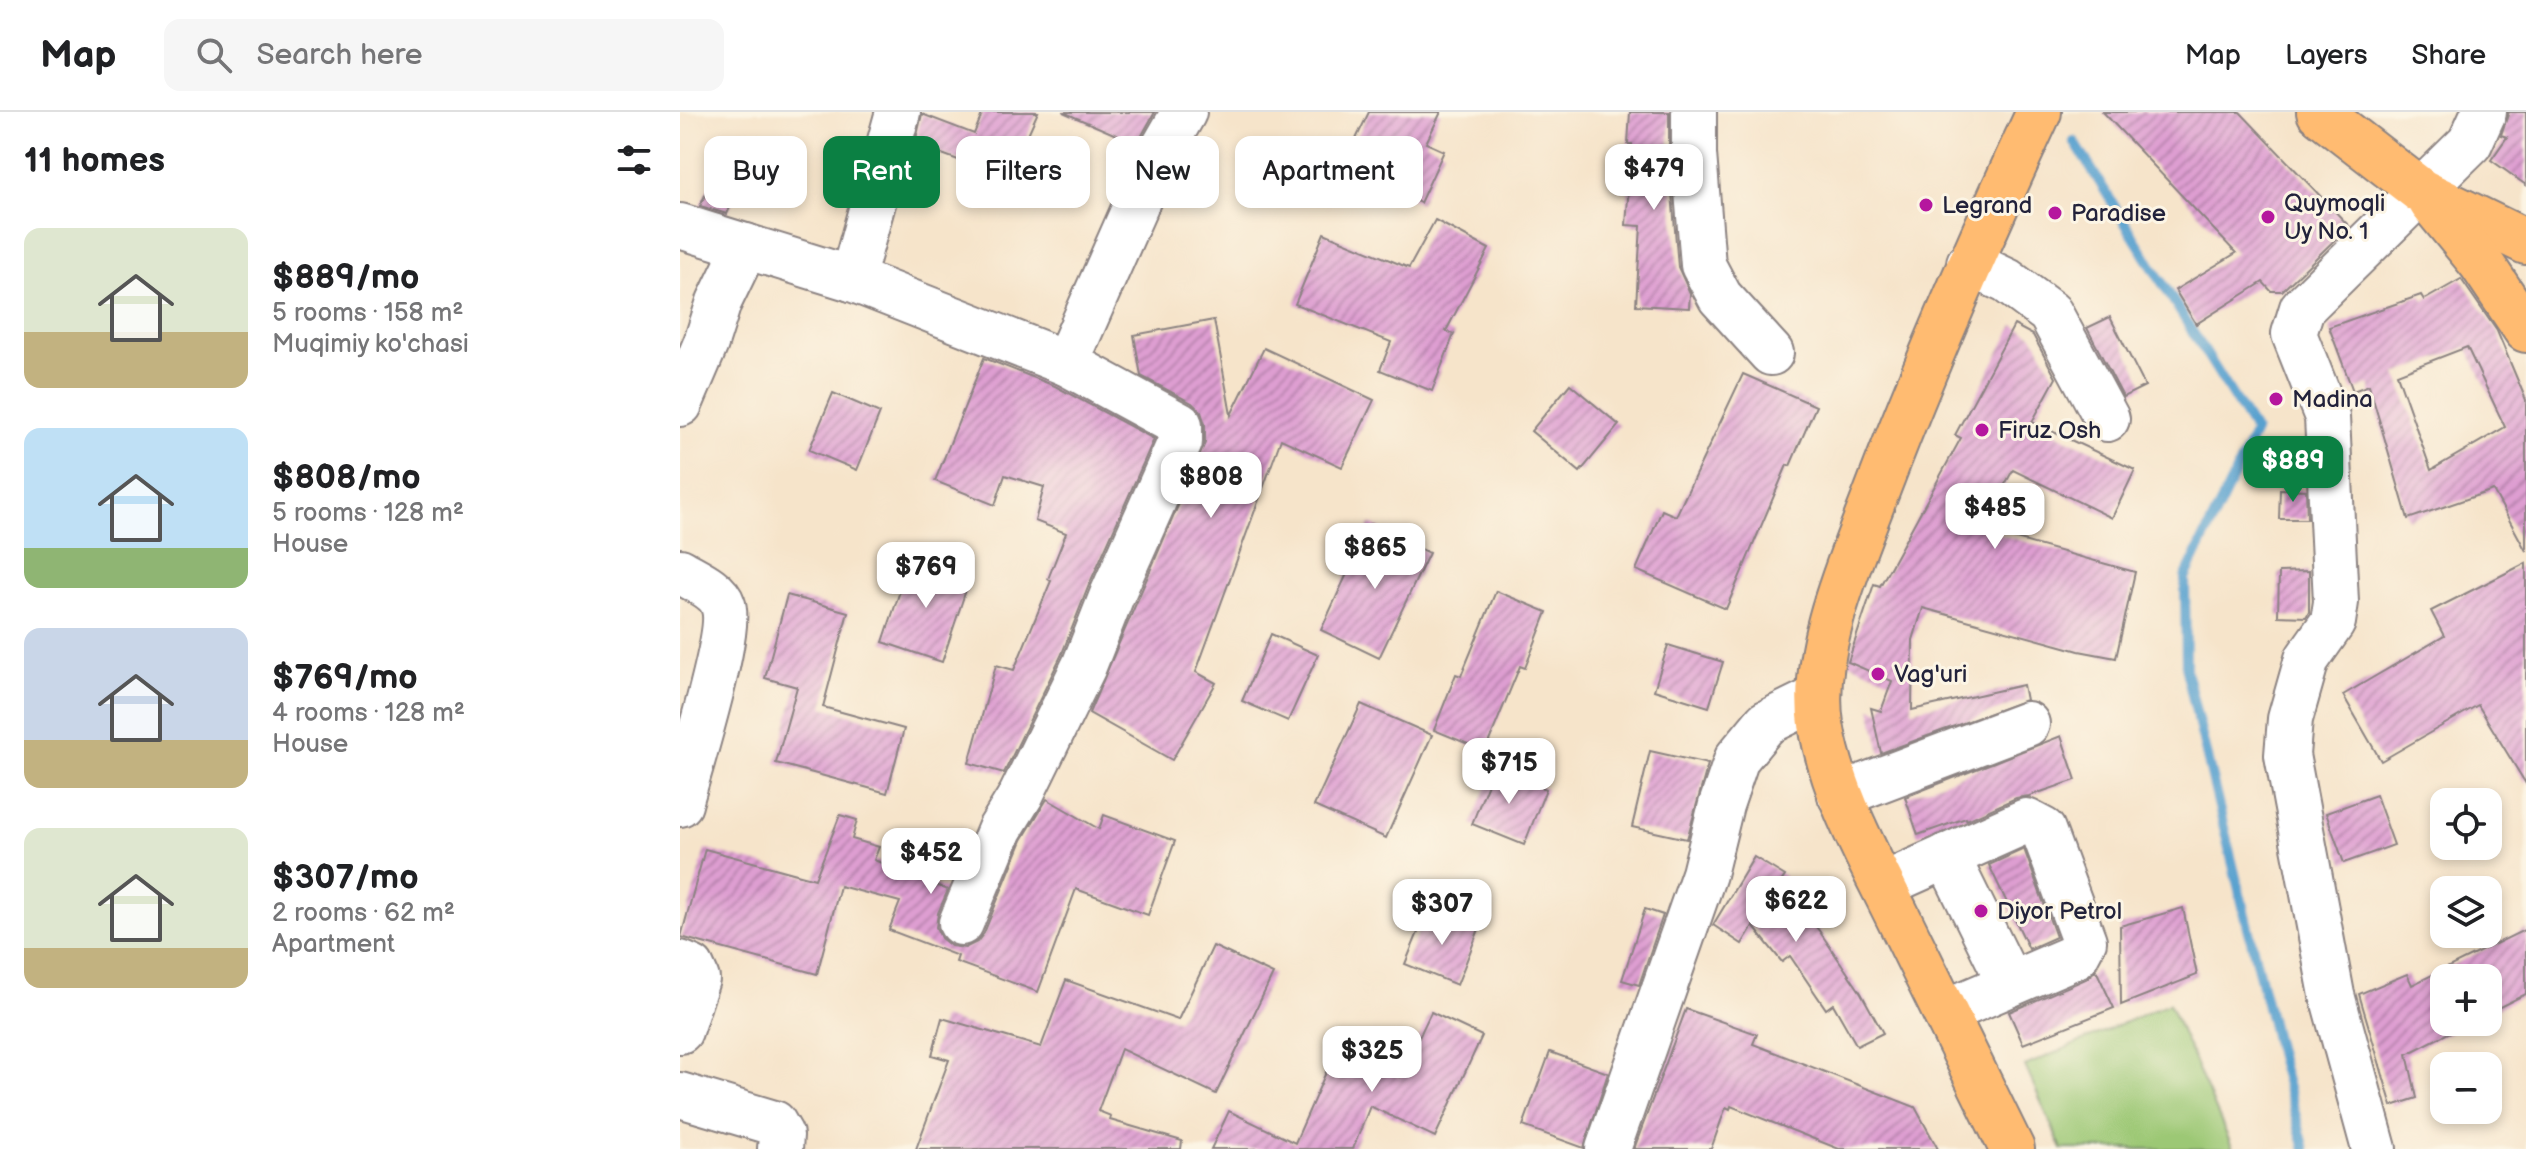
<!DOCTYPE html>
<meta charset="utf-8">
<style>
:root{--surface:#fff;--page:#f6f6f6;--text:#202124;--muted:#757577;--line:#e0e0e0;--accent:#0b8043}
body{margin:0;font-family:"Balsamiq Sans",sans-serif;background:var(--page);color:var(--text);height:100vh;display:flex;flex-direction:column;font-size:30px;white-space:nowrap}
*{box-sizing:border-box;margin:0}
p{font-size:26px;color:var(--muted)}
.icon{flex:none;width:44px;height:44px;fill:none;stroke:currentColor;stroke-width:2;stroke-linecap:round;stroke-linejoin:round}
.map{position:relative;flex:1;overflow:hidden}
.sheet{display:flex;flex-direction:column;background:var(--surface);width:680px}
.sheet>*{flex:none}
.banner{position:absolute;left:24px;top:24px;width:760px;height:72px;display:flex;gap:16px}
.controls{position:absolute;left:1750px;top:676px;display:grid;gap:16px}
.controls a{display:grid;place-items:center;width:72px;height:72px;border-radius:16px;background:var(--surface);box-shadow:0 4px 12px #0003;font-size:40px}
.price{position:absolute;translate:-50% -68px;padding:0 18px;border-radius:16px;background:#fff;color:#222;font-size:26px;line-height:52px;filter:drop-shadow(0 2px 4px #0008)}
.price::after{content:'';position:absolute;left:50%;top:48px;width:24px;height:18px;margin-left:-12px;background:inherit;clip-path:polygon(0 0,100% 0,50% 100%)}
.price.selected{background:var(--accent);color:#fff}
ul{padding:0;list-style:none}
li{display:flex;align-items:center;gap:24px;height:200px;padding:0 24px}
li span{display:grid;place-items:center;flex:none;width:224px;height:160px;border-radius:16px;color:#555}
li>.icon{margin-inline-start:auto}
span .icon{width:96px;height:96px;fill:#fffc;stroke-width:1}
li b{font-size:34px}
h2{display:flex;justify-content:space-between;align-items:center;height:96px;padding:0 24px;font-size:34px}
.tag{padding:0 28px;border-radius:16px;background:var(--surface);box-shadow:0 4px 12px #0003;font-size:28px;line-height:72px}
.tag.selected{background:var(--accent);color:#fff}
header{display:flex;align-items:center;gap:48px;box-sizing:border-box;height:112px;padding:0 40px;background:var(--surface);border-bottom:2px solid var(--line)}
header strong{font-size:38px}
nav{display:flex;gap:44px;margin-inline-start:auto;font-size:28px}
.search{width:560px;height:72px;background:var(--page);display:flex;align-items:center;gap:20px;box-sizing:border-box;padding:0 28px;border-radius:16px;color:var(--muted);font-size:30px}
main{display:flex;flex:1;min-height:0}
.map>svg:first-child{display:block}
</style>
<header>
<strong>Map</strong>
<div class="search"><svg class="icon" aria-label="search" viewBox="0 0 24 24"><circle cx="10" cy="10" r="6"/><path d="M15 15l6 6"/></svg>Search here</div>
<nav><a>Map</a><a>Layers</a><a>Share</a></nav>
</header>
<main>
<section class="sheet">
<h2>11 homes<svg class="icon" aria-label="filters" viewBox="0 0 24 24"><path d="M4 7h16M4 17h16"/><circle cx="9" cy="7" r="2"/><circle cx="15" cy="17" r="2"/></svg></h2>
<ul>
<li><span style="background:linear-gradient(#dfe7d0 65%,#c2b280 0)"><svg class="icon" aria-label="home" viewBox="0 0 24 24"><path d="M3 11l9-7 9 7M6 9v11h12V9"/></svg></span><div><b>$889/mo</b><p>5 rooms · 158 m²</p><p>Muqimiy ko'chasi</p></div></li>
<li><span style="background:linear-gradient(#bfe0f5 75%,#8fb573 0)"><svg class="icon" aria-label="home" viewBox="0 0 24 24"><path d="M3 11l9-7 9 7M6 9v11h12V9"/></svg></span><div><b>$808/mo</b><p>5 rooms · 128 m²</p><p>House</p></div></li>
<li><span style="background:linear-gradient(#c9d6e8 70%,#c2b280 0)"><svg class="icon" aria-label="home" viewBox="0 0 24 24"><path d="M3 11l9-7 9 7M6 9v11h12V9"/></svg></span><div><b>$769/mo</b><p>4 rooms · 128 m²</p><p>House</p></div></li>
<li><span style="background:linear-gradient(#dfe7d0 75%,#c2b280 0)"><svg class="icon" aria-label="home" viewBox="0 0 24 24"><path d="M3 11l9-7 9 7M6 9v11h12V9"/></svg></span><div><b>$307/mo</b><p>2 rooms · 62 m²</p><p>Apartment</p></div></li>
</ul>
</section>
<div class="map">
<svg width="1846" height="1037" viewBox="0 0 1846 1037">
<defs>
<pattern id="building-hatch" width="6" height="6" patternUnits="userSpaceOnUse" patternTransform="scale(2)"><rect width="6" height="6" fill="#de9ed1"/><path d="M-1 1l2-2M0 6l6-6M5 7l2-2" fill="none" stroke="#b480ab"/></pattern>
</defs>
<rect width="100%" height="100%" fill="#fcf5e5"/>
<filter id="ink" filterUnits="userSpaceOnUse"><feTurbulence type="fractalNoise" baseFrequency=".0125" numOctaves="2"/><feDisplacementMap in="SourceGraphic" scale="16" xChannelSelector="R" yChannelSelector="G"/><feConvolveMatrix kernelMatrix="1 2 1 2 8 2 1 2 1" color-interpolation-filters="sRGB"/></filter>
<filter id="wash" filterUnits="userSpaceOnUse"><feTurbulence type="fractalNoise" baseFrequency=".006" numOctaves="4" result="noise"/><feDisplacementMap in="SourceGraphic" scale="32" xChannelSelector="R" yChannelSelector="G"/><feGaussianBlur stdDeviation="1.8" result="paint"/><feColorMatrix in="noise" values="0 0 0 0 0 0 0 0 0 0 0 0 0 0 0 0 0 1.4 0 .05"/><feComposite in="paint" operator="in"/></filter>
<g filter="url(#wash)">
<rect width="100%" height="100%" fill="#f6e4ca"/>
<path fill="#9cc875" stroke="#5f7558" stroke-width="2" d="M1489 891 1553 1037H1382L1345 954Z"/>
<g fill="none" stroke-linecap="round" stroke-linejoin="round">
<path stroke="#58a1cf" stroke-width="10" d="M1394 29 1575 320 1505 466 1506 558 1599 944 1625 1037"/>
</g>
<g id="blocks">
<g fill="url(#building-hatch)" fill-rule="evenodd">
<path d="M303 0H358L325 73 279 53 281 49 235 32 242 2 294 22Z"/>
<path d="M383 0H475L457 32Z"/>
<path d="M689 0H761L746 31 764 39 740 91 663 54Z"/>
<path d="M950 0H989V44L998 155 1010 181 1009 196 956 193 961 114 946 113 952 32H948Z"/>
<path d="M1423 0H1560L1669 114 1602 179H1591L1583 170 1516 212 1495 178 1556 141Z"/>
<path d="M1829 0H1846V73L1811 48 1827 25 1821 23Z"/>
<path d="M52 24 77 36 47 102 20 94Z"/>
<path d="M755 108 809 137 766 219 774 222 752 279 700 258 711 230 615 192 644 121 729 156Z"/>
<path d="M1781 167 1817 219 1846 288V439L1813 378 1728 407 1689 273 1673 279 1649 215 1741 183 1744 188ZM1787 235 1825 315 1751 358 1717 262Z"/>
<path d="M1430 205 1465 274 1443 285 1407 216Z"/>
<path d="M534 208 551 303 584 236 694 288 662 355 601 327 516 560 536 571 492 648 409 601 525 331V312L521 300 512 291 461 264 454 223Z"/>
<path d="M1334 213 1353 223 1376 266 1352 310 1455 358 1432 406 1333 358 1300 417 1455 460 1436 546 1399 539 1243 496 1233 528 1232 598 1343 573 1346 588 1201 641 1191 596 1201 599 1212 569 1168 550 1194 472 1200 474 1281 326 1275 323Z"/>
<path d="M304 246 375 274 474 327 409 473 381 544 324 661 289 651 316 553 334 558 371 469 368 467 386 421 355 409 364 375 325 363 315 393 255 369Z"/>
<path d="M1063 262 1136 294 1110 354 1107 353 1046 497 956 458 982 398 996 404Z"/>
<path d="M890 272 939 313 900 360 851 319Z"/>
<path d="M153 281 200 301 177 358 129 338Z"/>
<path d="M1600 377 1626 378 1627 407H1599Z"/>
<path d="M690 412 749 441 699 546 641 518Z"/>
<path d="M231 446 290 466 262 550 203 530Z"/>
<path d="M1846 451V672L1798 593 1701 649 1663 583 1764 524 1751 499Z"/>
<path d="M1629 459V500L1626 505 1598 504 1599 460Z"/>
<path d="M816 479 867 500 845 556 840 554 805 639 754 618 776 562 781 564Z"/>
<path d="M107 483 168 500 143 595 224 617 207 681 96 651 117 575 85 566Z"/>
<path d="M591 522 638 543 608 609 562 589Z"/>
<path d="M988 533 1043 550 1029 595 974 578Z"/>
<path d="M681 592 752 623 706 726 634 694Z"/>
<path d="M1381 624 1396 668 1349 684 1336 686 1287 708 1286 706 1238 723 1225 685Z"/>
<path d="M970 639 1028 652 1007 727 952 715Z"/>
<path d="M814 656 866 677 844 733 792 712Z"/>
<path d="M1696 683 1714 733 1664 751 1646 701Z"/>
<path d="M367 687 419 717 424 703 495 729 468 803 396 777 358 880 276 850 278 844 209 818 220 790 160 774 137 862 1 825 25 737 135 767 160 703 177 708 172 727 199 735 194 748 268 778 258 801 256 815 261 826 271 834 285 836 297 830 304 821 342 728Z"/>
<path d="M1344 737 1376 825 1349 837 1309 753Z"/>
<path d="M1074 745 1105 764 1101 770 1140 820 1181 881 1203 921 1177 934 1153 892 1146 897 1110 844 1102 850 1073 814 1062 832 1033 813Z"/>
<path d="M748 796 799 817 777 873 725 852Z"/>
<path d="M1503 796 1517 863 1441 893 1440 814Z"/>
<path d="M965 797 983 803 959 873 942 868Z"/>
<path d="M1846 817V882L1808 901V866H1764V910H1790L1727 942 1737 986 1712 994 1679 882 1727 862 1732 873Z"/>
<path d="M533 834 593 862 536 982 441 937 418 999 431 1004 430 1008 502 1029 501 1037H236L269 948 252 943 262 906 361 935 386 868 498 908Z"/>
<path d="M1416 858 1434 896 1343 932 1329 900 1406 867Z"/>
<path d="M1006 897 1077 922 1073 932 1235 995 1258 1037H1159L1051 994 1050 997 1046 995 1031 1037H954Z"/>
<path d="M751 900 802 924 755 1025 690 994 673 1037H531L549 999 615 1031 657 935 720 965Z"/>
<path d="M870 940 928 961 904 1036 843 1014Z"/>
</g>
</g>
</g>
<g filter="url(#ink)">
<use href="#blocks" fill-opacity="0" stroke="#8c8382" stroke-width="2"/>
<g fill="none" stroke-linecap="round" stroke-linejoin="round">
<defs>
<g id="minor">
<path d="M1014 0V42L1023 153 1040 185 1091 241"/>
<path d="M0 114 172 167 386 251 473 54 504 0"/>
<path d="M1289 151 1327 169 1370 201 1427 307"/>
<path d="M172 167 218 0"/>
<path d="M0 292 26 231 39 190 66 134"/>
<path d="M0 459C13 467 38 477 43 493 53 519 9 658 0 692"/>
<path d="M1160 683 1347 612"/>
<path d="M1267 744 1330 872"/>
<path d="M1203 773 1346 709 1363 718 1404 829 1396 844 1265 900"/>
<path d="M281 811 320 717 341 683 404 554 432 483 500 330V313L386 251"/>
<path d="M0 851 12 856 17 867 0 919"/>
<path d="M0 983 94 1011 101 1023 100 1037"/>
<path d="M928 1037 1024 762 1041 693 1057 646 1086 611 1139 585"/>
<path d="M1694 1037 1652 883 1607 643 1610 607 1627 547 1653 510 1656 490 1647 305 1614 222 1622 196 1790 31 1804 0"/>
</g>
<g id="major">
<path d="M1639 0 1741 79 1846 130"/>
<path d="M1751 90 1801 151 1846 218"/>
<path d="M1332 1037C1293 959 1255 881 1217 803 1187 742 1152 680 1141 612 1130 538 1171 448 1197 379 1246 250 1301 125 1359 0"/>
</g>
</defs>
<use href="#minor" stroke="#8c8382" stroke-width="48"/>
<use href="#major" stroke="#8c8382" stroke-width="48"/>
<use href="#minor" stroke="#fff" stroke-width="44"/>
<use href="#major" stroke="#ffbb71" stroke-width="44"/>
</g>
</g>
<g fill="#b5179e" stroke="#fcf5e5" stroke-width="3">
<circle cx="1246" cy="93" r="8"/>
<circle cx="1375" cy="101" r="8"/>
<circle cx="1588" cy="105" r="8"/>
<circle cx="1596" cy="287" r="8"/>
<circle cx="1302" cy="318" r="8"/>
<circle cx="1198" cy="562" r="8"/>
<circle cx="1301" cy="799" r="8"/>
</g>
<g text-anchor="middle" dominant-baseline="central" stroke-width="6" stroke-linejoin="round" paint-order="stroke">
<g font-size="24" fill="#22223b" stroke="#fcf5e5" text-anchor="start">
<text x="1604" y="91">Quymoqli<tspan x="1604" dy="28">Uy No. 1</tspan></text>
<text x="1262" y="93">Legrand</text>
<text x="1391" y="101">Paradise</text>
<text x="1612" y="287">Madina</text>
<text x="1318" y="318">Firuz Osh</text>
<text x="1214" y="562">Vag'uri</text>
<text x="1317" y="799">Diyor Petrol</text>
</g>
</g>
</svg>
<div class="controls">
<a><svg class="icon" aria-label="locate" viewBox="0 0 24 24"><circle cx="12" cy="12" r="6"/><path d="M12 2v4M12 18v4M2 12h4M18 12h4"/></svg></a>
<a><svg class="icon" aria-label="layers" viewBox="0 0 24 24"><path d="M12 4l9 5-9 5-9-5zM3 14l9 5 9-5"/></svg></a>
<a>+</a>
<a>−</a>
</div>
<b class="price" style="left:974px;top:100px">$479</b>
<b class="price selected" style="left:1613px;top:392px">$889</b>
<b class="price" style="left:531px;top:408px">$808</b>
<b class="price" style="left:1315px;top:439px">$485</b>
<b class="price" style="left:695px;top:479px">$865</b>
<b class="price" style="left:246px;top:498px">$769</b>
<b class="price" style="left:829px;top:694px">$715</b>
<b class="price" style="left:251px;top:784px">$452</b>
<b class="price" style="left:1116px;top:832px">$622</b>
<b class="price" style="left:762px;top:835px">$307</b>
<b class="price" style="left:692px;top:982px">$325</b>
<div class="banner">
<a class="tag">Buy</a>
<a class="tag selected">Rent</a>
<a class="tag">Filters</a>
<a class="tag">New</a>
<a class="tag">Apartment</a>
</div>
</div>
</main>
